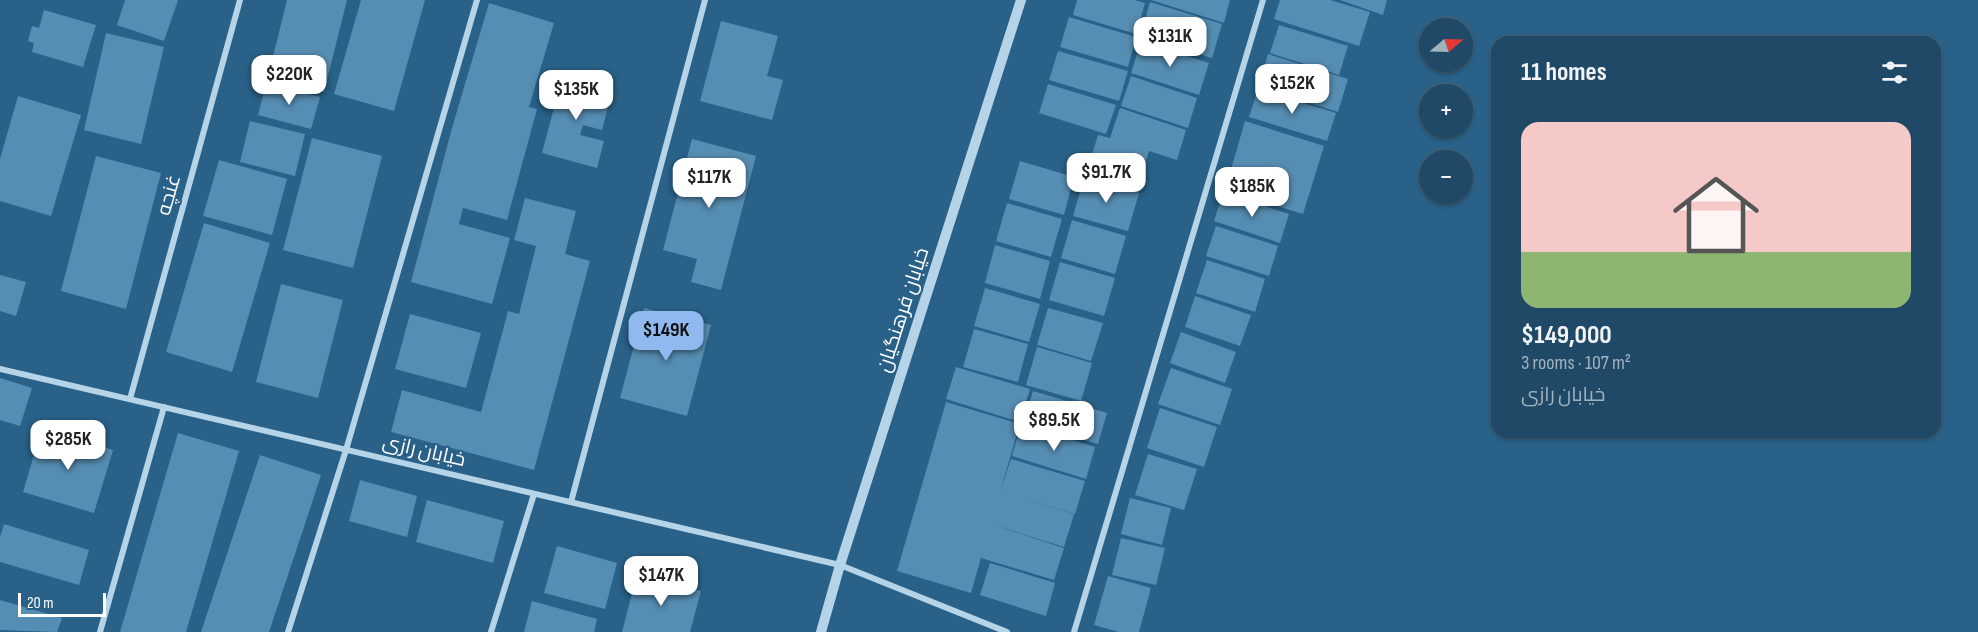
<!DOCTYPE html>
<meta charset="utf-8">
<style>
:root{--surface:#1f4966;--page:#27506c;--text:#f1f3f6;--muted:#a1b2bf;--line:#3c617a;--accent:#90b9f0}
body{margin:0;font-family:"Sofia Sans Condensed",Cairo,sans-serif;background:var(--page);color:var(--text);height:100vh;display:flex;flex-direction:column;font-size:22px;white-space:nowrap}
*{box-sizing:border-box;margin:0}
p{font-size:20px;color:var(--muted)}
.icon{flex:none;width:33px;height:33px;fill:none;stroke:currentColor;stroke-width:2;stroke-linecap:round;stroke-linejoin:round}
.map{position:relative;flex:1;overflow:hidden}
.panel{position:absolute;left:1491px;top:36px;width:450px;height:402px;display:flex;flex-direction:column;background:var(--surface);border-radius:18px;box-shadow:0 2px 4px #0004,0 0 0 2px var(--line)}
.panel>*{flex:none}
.needle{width:39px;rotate:71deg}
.tools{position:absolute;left:1419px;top:18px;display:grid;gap:12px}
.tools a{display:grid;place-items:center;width:54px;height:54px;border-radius:50%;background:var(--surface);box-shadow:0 2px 4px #0004,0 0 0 2px var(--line);font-size:30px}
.scale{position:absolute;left:18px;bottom:15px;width:88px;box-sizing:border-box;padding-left:6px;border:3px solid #fff;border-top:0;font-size:16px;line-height:21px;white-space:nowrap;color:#fff;-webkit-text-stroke:4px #296188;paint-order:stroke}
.price{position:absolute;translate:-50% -51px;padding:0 14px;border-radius:12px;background:#fff;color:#222;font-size:20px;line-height:39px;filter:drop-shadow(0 2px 3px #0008)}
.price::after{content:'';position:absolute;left:50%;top:36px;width:18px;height:14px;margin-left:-9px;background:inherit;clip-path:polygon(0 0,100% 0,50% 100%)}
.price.current{background:var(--accent);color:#111}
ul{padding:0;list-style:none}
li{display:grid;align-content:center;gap:12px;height:318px;padding:0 30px}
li+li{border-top:2px solid var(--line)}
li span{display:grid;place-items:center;height:186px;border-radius:18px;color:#555}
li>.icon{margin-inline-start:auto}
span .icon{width:108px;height:108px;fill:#fffc;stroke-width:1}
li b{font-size:26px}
h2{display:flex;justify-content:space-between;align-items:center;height:72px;padding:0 30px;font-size:26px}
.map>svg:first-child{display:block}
</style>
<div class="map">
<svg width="1978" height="632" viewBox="0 0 1978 632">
<rect width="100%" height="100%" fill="#296188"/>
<g fill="#568db2">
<path d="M125 0H178L164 41 117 25Z"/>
<path d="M287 0H347L324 92 268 77Z"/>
<path d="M361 0H425L394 111 334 94Z"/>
<path d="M1077 0H1135L1145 3 1136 34 1073 15Z"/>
<path d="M1151 0H1230L1224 23Z"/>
<path d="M1280 0H1330L1370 12 1359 46 1274 19Z"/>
<path d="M1340 0H1387L1383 15Z"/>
<path d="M1150 2 1222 24 1212 58 1140 36Z"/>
<path d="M489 3 554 23 529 107 537 109 507 220 463 208 459 224 510 238 492 304 411 282 452 128Z"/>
<path d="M44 10 96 25 83 67 32 52 34 43 28 41 32 26 39 28Z"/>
<path d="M1069 17 1136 37 1128 67 1060 47Z"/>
<path d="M721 21 778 36 767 76 783 80 772 120 700 101Z"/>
<path d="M1279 25 1348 46 1339 75 1270 53Z"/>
<path d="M106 33 164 47 141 144 84 130Z"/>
<path d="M1141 41 1209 63 1199 95 1131 73Z"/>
<path d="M1058 51 1128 71 1119 101 1049 80Z"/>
<path d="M1268 54 1348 79 1338 112 1259 87Z"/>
<path d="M564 70 594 78 589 94 610 99 602 130 583 125 580 135 604 141 597 168 542 153Z"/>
<path d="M1131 76 1197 98 1188 128 1121 106Z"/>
<path d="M266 83 320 97 311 129 258 115Z"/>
<path d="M1048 84 1116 105 1106 134 1039 113Z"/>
<path d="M1258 89 1336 113 1327 141 1249 117Z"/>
<path d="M18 96 81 115 51 216 0 201V159Z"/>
<path d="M1120 108 1186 130 1177 160 1149 151 1137 190 1086 174 1098 135 1110 138Z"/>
<path d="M250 121 305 134 295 176 240 162Z"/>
<path d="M1245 121 1324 146 1303 214 1225 190Z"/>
<path d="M312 138 382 156 353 268 283 250Z"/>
<path d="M692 139 756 156 721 290 691 282 697 259 663 250Z"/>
<path d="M96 156 161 173 126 309 61 291Z"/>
<path d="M219 160 287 179 272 235 203 216Z"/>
<path d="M1020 161 1074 177 1064 215 1009 199Z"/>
<path d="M1084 178 1139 193 1128 231 1073 216Z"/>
<path d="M1223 192 1289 214 1280 243 1214 221Z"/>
<path d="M525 198 576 211 565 254 590 261 534 470 391 432 402 390 481 412 508 311 519 314 536 246 514 240Z"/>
<path d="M1007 203 1062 219 1051 257 996 241Z"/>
<path d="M1072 220 1126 236 1115 274 1061 258Z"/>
<path d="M204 223 270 243 232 372 166 352Z"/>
<path d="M1216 226 1278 246 1269 276 1206 256Z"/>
<path d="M995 245 1050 261 1040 299 985 283Z"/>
<path d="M1207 260 1265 279 1255 312 1196 293Z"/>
<path d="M1060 262 1115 278 1104 316 1049 300Z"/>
<path d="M0 275 26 282 16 316 0 311Z"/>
<path d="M281 284 343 300 318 398 256 382Z"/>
<path d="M985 288 1040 304 1029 342 974 326Z"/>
<path d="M1195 296 1251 315 1240 346 1185 327Z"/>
<path d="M644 308 711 325 687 416 620 398Z"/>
<path d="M1048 308 1103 323 1091 361 1037 345Z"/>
<path d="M410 314 481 333 466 388 395 369Z"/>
<path d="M974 329 1028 344 1018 382 963 367Z"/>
<path d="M1181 332 1236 352 1225 383 1170 363Z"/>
<path d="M1037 347 1092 363 1081 401 1026 385Z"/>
<path d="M956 367 1030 389 1020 422 946 399Z"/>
<path d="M1171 368 1232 389 1220 425 1158 404Z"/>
<path d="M0 378 32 388 20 426 0 420Z"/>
<path d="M1033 391 1107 413 1098 444 1024 422Z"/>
<path d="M946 402 1020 424 1000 492 1011 459 1085 481 1075 514 1006 493 1074 514 1064 547 991 524 1064 548 1054 580 981 558 971 593 897 571Z"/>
<path d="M1160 408 1217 427 1204 467 1147 448Z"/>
<path d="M1021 424 1095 447 1086 479 1012 456Z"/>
<path d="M42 428 113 450 94 513 23 492Z"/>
<path d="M178 433 239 451 186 632H120Z"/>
<path d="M1148 454 1197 469 1184 510 1135 495Z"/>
<path d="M260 455 321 475 309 512 269 632H201Z"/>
<path d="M360 480 417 496 407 537 349 521Z"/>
<path d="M1130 498 1171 508 1162 545 1121 534Z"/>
<path d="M427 500 504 521 493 563 416 542Z"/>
<path d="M4 524 89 550 79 585 0 562V537Z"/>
<path d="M1121 538 1165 548 1156 585 1112 575Z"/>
<path d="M557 546 617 563 605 609 544 593Z"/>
<path d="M990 563 1055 583 1046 616 980 595Z"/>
<path d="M637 574 701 591 690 632H622Z"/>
<path d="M1108 576 1151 588 1139 632H1119L1094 625Z"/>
<path d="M0 600 62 618 57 632 0 630Z"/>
<path d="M532 601 597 619 594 632H524Z"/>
</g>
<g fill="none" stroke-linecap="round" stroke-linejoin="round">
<g stroke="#b6d4e8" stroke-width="6">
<path d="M0 369 840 565 1007 632"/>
<path d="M130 399 240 0"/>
<path d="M571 502 705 0"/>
<path d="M100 632 164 407"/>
<path d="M288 632 346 450 477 0"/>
<path d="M491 632 534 494"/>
<path d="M1074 632 1263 0"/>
</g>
<path stroke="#b6d4e8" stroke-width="10" d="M821 632 840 565 1021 0"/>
</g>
<g text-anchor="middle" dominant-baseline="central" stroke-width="4.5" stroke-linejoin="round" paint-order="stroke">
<g font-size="20" fill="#fff" stroke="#296188">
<text transform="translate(169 195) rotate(-74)">غنچه</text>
<text transform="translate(903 310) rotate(-72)">خیابان فرهنگیان</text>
<text transform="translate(424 451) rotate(13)">خیابان رازی</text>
</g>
</g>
</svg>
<div class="tools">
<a><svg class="needle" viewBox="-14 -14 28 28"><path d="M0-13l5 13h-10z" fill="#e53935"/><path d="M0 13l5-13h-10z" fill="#a1b2bf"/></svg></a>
<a>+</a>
<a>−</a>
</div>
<div class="scale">20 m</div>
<b class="price" style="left:1170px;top:68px">$131K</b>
<b class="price" style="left:289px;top:106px">$220K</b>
<b class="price" style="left:1292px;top:115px">$152K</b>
<b class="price" style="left:576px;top:121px">$135K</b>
<b class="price" style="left:1106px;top:204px">$91.7K</b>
<b class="price" style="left:709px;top:209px">$117K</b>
<b class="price" style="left:1252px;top:218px">$185K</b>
<b class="price current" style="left:666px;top:362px">$149K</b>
<b class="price" style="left:1054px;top:452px">$89.5K</b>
<b class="price" style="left:68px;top:471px">$285K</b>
<b class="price" style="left:661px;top:607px">$147K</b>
<section class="panel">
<h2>11 homes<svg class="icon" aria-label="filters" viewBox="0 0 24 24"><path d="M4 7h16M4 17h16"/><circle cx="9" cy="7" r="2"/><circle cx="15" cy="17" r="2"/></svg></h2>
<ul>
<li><span style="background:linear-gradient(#f6c9c9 70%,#8fb573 0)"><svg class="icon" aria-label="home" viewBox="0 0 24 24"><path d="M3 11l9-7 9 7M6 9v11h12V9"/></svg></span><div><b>$149,000</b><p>3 rooms · 107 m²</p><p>خیابان رازی</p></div></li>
</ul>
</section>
</div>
